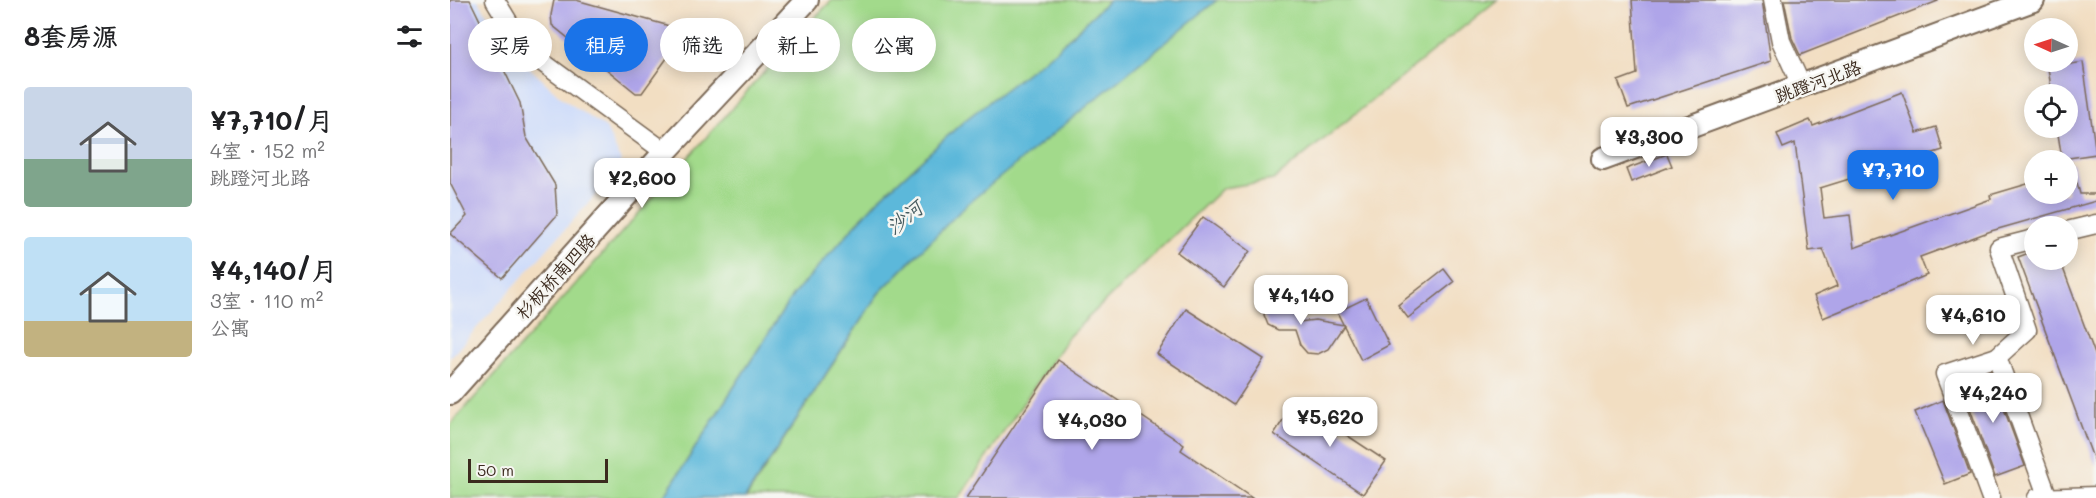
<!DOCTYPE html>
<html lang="zh">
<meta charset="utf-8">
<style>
:root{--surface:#fff;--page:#f6f6f6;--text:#202124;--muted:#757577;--accent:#1a73e8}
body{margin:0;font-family:Mali,"LXGW WenKai TC",sans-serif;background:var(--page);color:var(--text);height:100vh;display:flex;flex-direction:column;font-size:22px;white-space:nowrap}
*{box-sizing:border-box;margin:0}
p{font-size:20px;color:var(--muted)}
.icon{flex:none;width:33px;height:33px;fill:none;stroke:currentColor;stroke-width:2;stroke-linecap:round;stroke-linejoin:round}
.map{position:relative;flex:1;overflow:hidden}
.panel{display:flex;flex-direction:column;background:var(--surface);width:450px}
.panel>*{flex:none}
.top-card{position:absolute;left:18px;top:18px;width:570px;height:54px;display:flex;gap:12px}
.needle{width:39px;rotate:273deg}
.tools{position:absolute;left:1574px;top:18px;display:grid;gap:12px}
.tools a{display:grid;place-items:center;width:54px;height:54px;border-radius:50%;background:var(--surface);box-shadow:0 3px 15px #0003;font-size:30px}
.scale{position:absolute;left:18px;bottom:15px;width:140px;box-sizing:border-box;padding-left:6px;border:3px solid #3b2a1e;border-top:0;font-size:16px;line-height:21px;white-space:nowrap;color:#3b2a1e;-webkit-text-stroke:4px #f6f6f2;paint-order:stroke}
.price{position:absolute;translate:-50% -51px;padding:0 14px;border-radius:12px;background:#fff;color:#222;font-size:20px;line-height:39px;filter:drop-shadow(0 2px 3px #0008)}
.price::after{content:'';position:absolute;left:50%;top:36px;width:18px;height:14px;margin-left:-9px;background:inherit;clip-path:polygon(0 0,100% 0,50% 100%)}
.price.selected{background:var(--accent);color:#fff}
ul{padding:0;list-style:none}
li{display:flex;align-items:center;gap:18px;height:150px;padding:0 24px}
li span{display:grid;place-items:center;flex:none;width:168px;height:120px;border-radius:6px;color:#555}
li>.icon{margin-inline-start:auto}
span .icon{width:72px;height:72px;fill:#fffc;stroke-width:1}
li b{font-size:26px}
h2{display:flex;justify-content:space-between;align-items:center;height:72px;padding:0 24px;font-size:26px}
.tag{padding:0 21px;border-radius:27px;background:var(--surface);box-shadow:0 3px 15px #0003;font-size:21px;line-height:54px}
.tag.selected{background:var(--accent);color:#fff}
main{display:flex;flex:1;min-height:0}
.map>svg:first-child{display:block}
</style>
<main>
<section class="panel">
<h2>8套房源<svg class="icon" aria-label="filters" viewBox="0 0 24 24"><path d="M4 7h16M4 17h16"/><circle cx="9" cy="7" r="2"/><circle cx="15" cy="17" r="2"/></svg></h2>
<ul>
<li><span style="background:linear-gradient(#c9d6e8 60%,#7fa58c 0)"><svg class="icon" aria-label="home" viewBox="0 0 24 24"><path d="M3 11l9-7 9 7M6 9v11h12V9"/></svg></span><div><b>¥7,710/月</b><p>4室 · 152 m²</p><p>跳蹬河北路</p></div></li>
<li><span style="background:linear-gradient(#bfe0f5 70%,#c2b280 0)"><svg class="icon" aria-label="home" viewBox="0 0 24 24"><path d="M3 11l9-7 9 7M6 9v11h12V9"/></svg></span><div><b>¥4,140/月</b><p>3室 · 110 m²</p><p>公寓</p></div></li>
</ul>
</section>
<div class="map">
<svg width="1646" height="498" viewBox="0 0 1646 498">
<rect width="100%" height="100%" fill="#f6f6f2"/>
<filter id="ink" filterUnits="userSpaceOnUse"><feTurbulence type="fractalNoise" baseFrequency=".0167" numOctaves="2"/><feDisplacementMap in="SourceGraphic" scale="12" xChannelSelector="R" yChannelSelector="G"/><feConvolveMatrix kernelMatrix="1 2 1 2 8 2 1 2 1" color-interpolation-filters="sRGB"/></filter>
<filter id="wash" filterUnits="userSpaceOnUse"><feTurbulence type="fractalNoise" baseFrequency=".008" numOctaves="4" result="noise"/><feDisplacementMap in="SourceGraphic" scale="24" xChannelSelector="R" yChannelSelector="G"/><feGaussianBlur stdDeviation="1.35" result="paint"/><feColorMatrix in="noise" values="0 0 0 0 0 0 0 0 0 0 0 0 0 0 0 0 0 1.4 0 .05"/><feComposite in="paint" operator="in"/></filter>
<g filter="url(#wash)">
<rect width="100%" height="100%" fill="#f2dec2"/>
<path fill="#cddbfa" d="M0 0H28L58 48 113 99 156 128 171 161 159 180 0 358Z"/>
<g fill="#a2da8b" stroke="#6e8254" stroke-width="1.5">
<path d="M382 0H659L605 51 514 121 427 201 343 295 213 498H0V425L343 40Z"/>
<path d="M767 0H1047L823 180 773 188 618 337 509 498H296L428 294 516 205 555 170Z"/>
</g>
<path fill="#5cb8da" stroke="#4c717c" stroke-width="1.5" d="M659 0H767L516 205 428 294 295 498H213L343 295 427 201 514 121 605 51Z"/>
<g id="blocks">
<g fill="#afa5e9">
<path d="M0 0H20L70 103 76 137 105 185 107 215 52 278 0 234 17 216 0 183Z"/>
<path d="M104 0H126L216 25 229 31 230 40 192 93H186L102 25 101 15Z"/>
<path d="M1182 0H1312L1321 61 1178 108 1168 81 1187 74Z"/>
<path d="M1334 0H1488V1L1350 55 1342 38Z"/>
<path d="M1633 62 1646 154 1612 159 1607 128H1617V94H1602L1598 68Z"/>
<path d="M1452 92 1467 133 1486 127 1493 150 1370 188 1374 218 1400 215 1404 248 1541 199 1540 195 1584 182V194H1617V163H1622L1630 194H1646V201L1541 231 1470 257 1477 275 1373 318 1364 296 1387 286 1373 249 1359 251 1345 143 1333 148 1327 134 1360 120 1363 126Z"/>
<path d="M1217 154 1222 166 1181 182 1176 169Z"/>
<path d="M753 217 800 251 774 287 727 252Z"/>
<path d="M1584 251V260H1610L1646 357V466L1568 257Z"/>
<path d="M994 269 1004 282 958 318 948 305Z"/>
<path d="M831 296 846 304 849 322 865 320 894 325 878 349 868 354 857 353 850 345 845 330H828L818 325 814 315 816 304Z"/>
<path d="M916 298 939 345 911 360 887 312Z"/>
<path d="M736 309 814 359 784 405 707 354Z"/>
<path d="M608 360 734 445 731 450 802 498H516Z"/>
<path d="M1540 371 1575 466 1545 477 1510 381Z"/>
<path d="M1493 400 1520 474 1495 484 1465 412Z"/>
<path d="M845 401 936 461 913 494 824 434Z"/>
</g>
</g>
</g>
<g filter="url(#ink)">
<use href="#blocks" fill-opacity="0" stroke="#7b6957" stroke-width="1.5"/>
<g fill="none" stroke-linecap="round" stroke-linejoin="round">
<defs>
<g id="minor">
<path d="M45 0 65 33 92 62 215 152"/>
<path d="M1323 0 1331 41 1352 87"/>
<path d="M1617 231 1646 224"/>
<path d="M1547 357 1577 330 1549 248 1584 239"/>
<path d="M1541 498 1495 374 1547 357 1598 498"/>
<path d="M1587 498 1646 496"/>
</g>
<g id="tertiary">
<path d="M1153 159 1583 0"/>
<path d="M0 393 215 152 357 0"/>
</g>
</defs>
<use href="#minor" stroke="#7b6957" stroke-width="21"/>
<use href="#tertiary" stroke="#7b6957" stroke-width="26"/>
<use href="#minor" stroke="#fff" stroke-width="18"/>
<use href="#tertiary" stroke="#fff" stroke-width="22"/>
</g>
</g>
<g text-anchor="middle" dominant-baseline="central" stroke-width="5" stroke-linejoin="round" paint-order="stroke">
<g font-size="18" fill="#3b2a1e" stroke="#f6f6f2">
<text transform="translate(1368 81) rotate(-20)">跳蹬河北路</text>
<text transform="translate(105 276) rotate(-48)">杉板桥南四路</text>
</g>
<g font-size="20" font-style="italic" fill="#475c60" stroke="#f6f6f2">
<text transform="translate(454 217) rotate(-39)">沙河</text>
</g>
</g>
</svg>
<div class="tools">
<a><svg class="needle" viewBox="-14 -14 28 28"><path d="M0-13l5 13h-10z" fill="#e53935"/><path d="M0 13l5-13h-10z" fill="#757577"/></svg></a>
<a><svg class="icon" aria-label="locate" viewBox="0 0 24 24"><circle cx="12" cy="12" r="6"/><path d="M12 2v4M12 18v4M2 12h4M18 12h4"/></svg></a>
<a>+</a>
<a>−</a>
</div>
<div class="scale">50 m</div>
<b class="price" style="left:1199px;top:168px">¥3,300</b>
<b class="price selected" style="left:1443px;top:201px">¥7,710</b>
<b class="price" style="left:192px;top:209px">¥2,600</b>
<b class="price" style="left:851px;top:326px">¥4,140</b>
<b class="price" style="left:1523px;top:346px">¥4,610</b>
<b class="price" style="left:1543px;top:424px">¥4,240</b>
<b class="price" style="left:880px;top:448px">¥5,620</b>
<b class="price" style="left:642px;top:451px">¥4,030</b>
<div class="top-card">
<a class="tag">买房</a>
<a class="tag selected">租房</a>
<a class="tag">筛选</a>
<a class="tag">新上</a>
<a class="tag">公寓</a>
</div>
</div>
</main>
